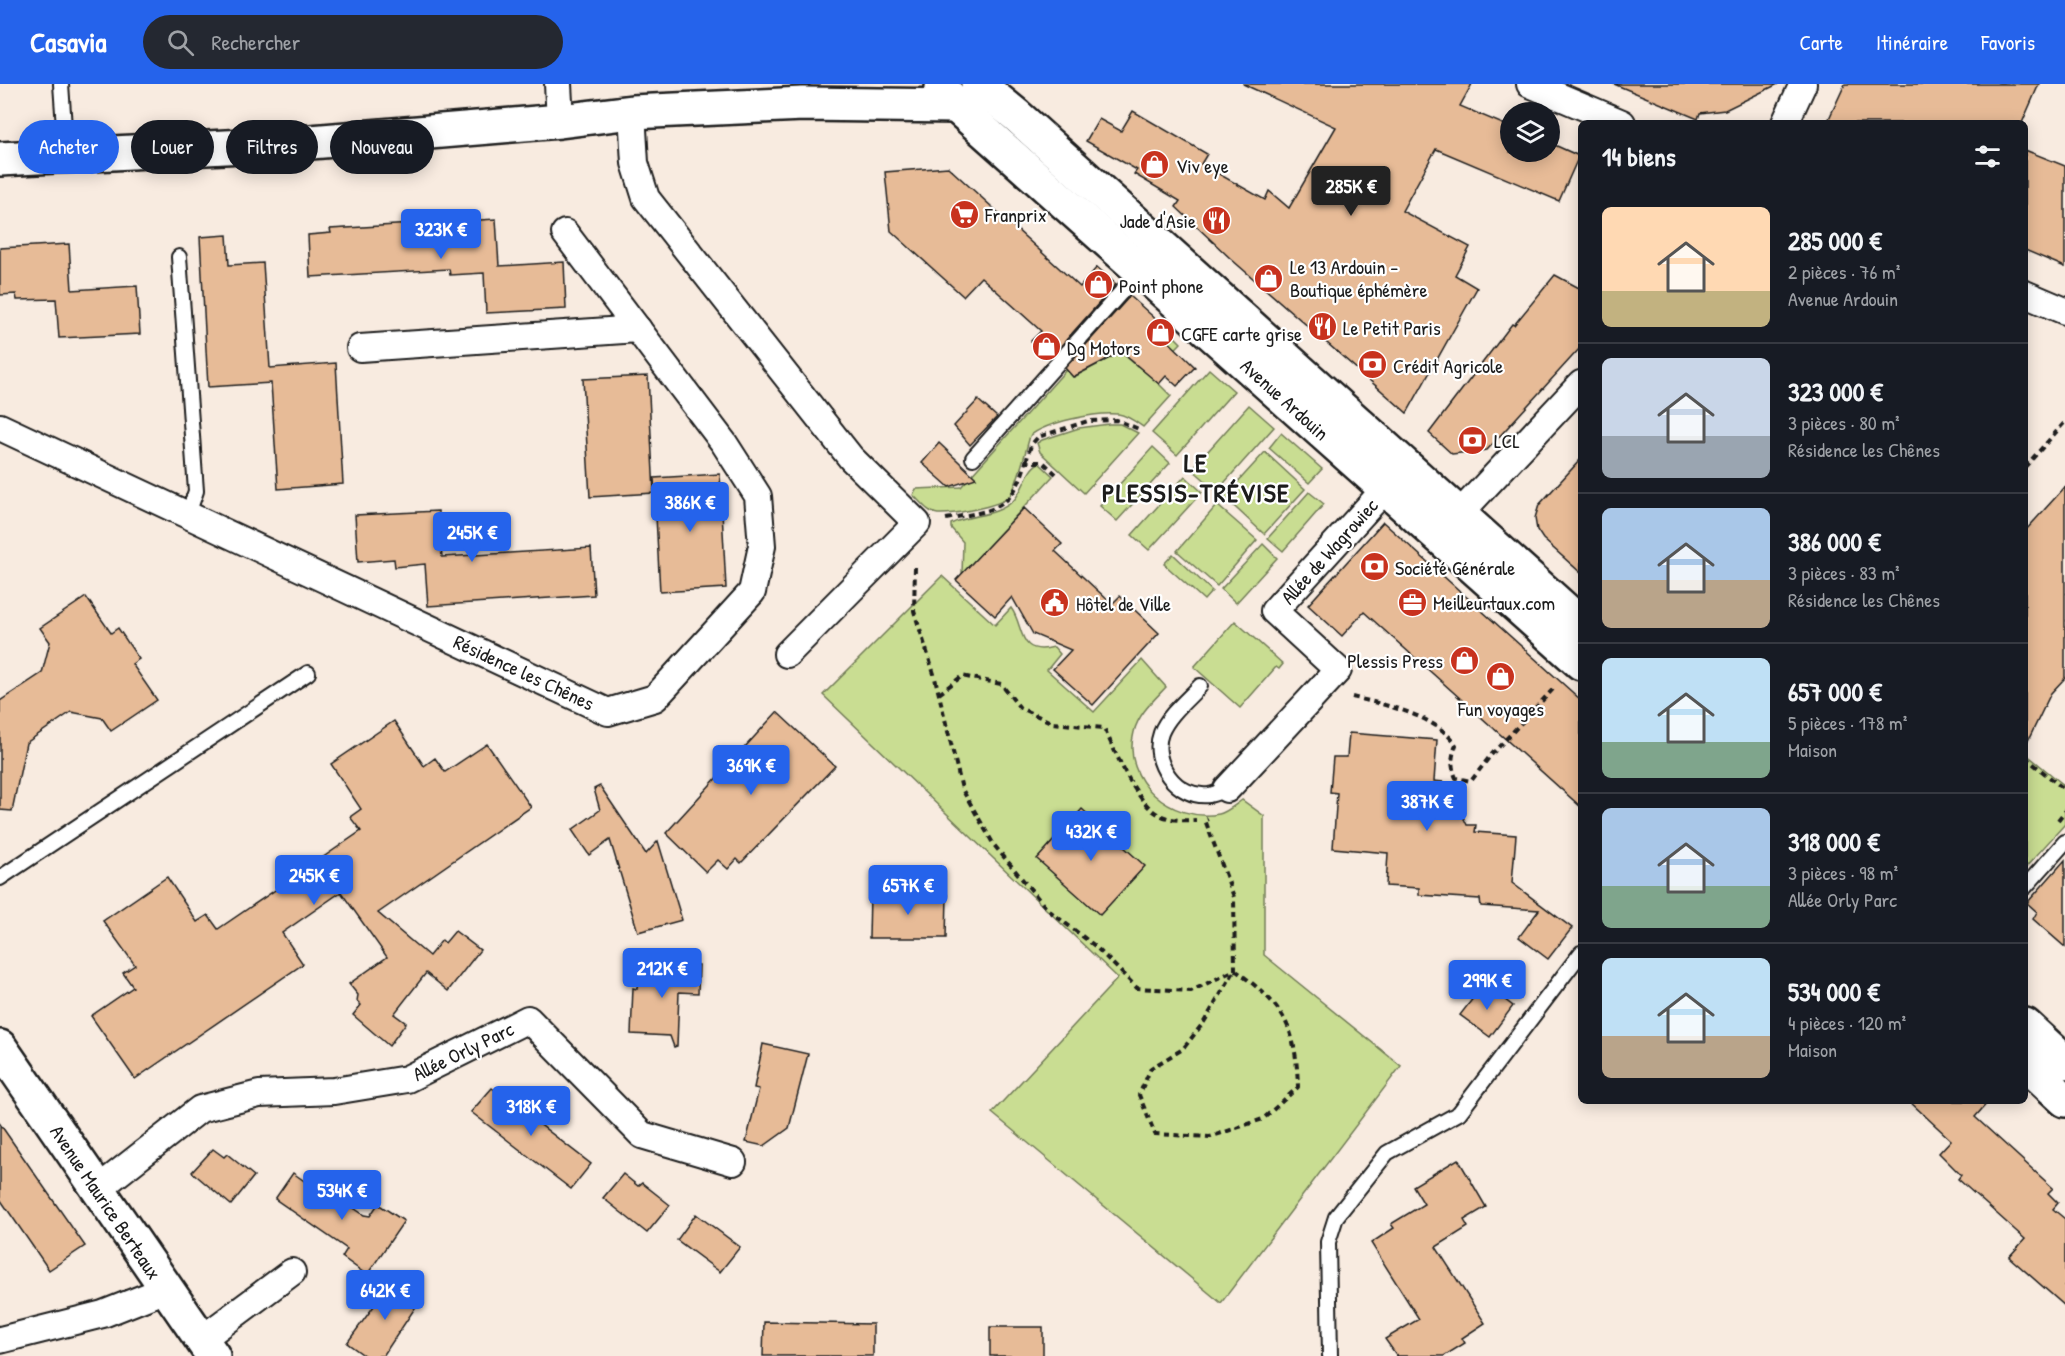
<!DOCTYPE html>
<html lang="fr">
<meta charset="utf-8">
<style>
:root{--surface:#171b24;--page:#242831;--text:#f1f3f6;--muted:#9ea1a6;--line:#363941;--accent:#2563eb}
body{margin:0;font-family:"Patrick Hand",sans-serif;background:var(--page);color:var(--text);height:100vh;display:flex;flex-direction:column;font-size:22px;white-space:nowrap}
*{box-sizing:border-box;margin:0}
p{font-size:20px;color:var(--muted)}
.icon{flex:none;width:33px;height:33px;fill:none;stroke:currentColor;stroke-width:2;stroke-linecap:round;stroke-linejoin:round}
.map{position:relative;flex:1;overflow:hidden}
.side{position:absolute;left:1578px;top:36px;width:450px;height:984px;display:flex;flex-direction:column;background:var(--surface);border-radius:9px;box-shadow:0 3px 15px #0003}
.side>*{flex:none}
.top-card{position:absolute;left:18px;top:36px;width:570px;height:54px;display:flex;gap:12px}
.buttons{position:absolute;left:1500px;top:18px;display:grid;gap:12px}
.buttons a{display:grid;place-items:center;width:60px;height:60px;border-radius:50%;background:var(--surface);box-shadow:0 3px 15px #0003;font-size:30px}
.price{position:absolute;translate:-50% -51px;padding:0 14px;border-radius:6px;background:var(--accent);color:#fff;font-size:20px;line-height:39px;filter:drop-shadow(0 2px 3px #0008)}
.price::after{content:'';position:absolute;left:50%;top:36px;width:18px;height:14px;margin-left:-9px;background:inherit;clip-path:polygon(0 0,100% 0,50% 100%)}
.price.on{background:#222;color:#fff}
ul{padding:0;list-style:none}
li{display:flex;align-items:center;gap:18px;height:150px;padding:0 24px}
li+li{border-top:2px solid var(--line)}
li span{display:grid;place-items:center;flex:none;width:168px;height:120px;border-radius:9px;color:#555}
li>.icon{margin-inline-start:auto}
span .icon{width:72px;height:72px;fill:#fffc;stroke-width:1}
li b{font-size:26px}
h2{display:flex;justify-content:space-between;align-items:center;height:72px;padding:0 24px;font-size:26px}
.chip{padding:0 21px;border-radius:27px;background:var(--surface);box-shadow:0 3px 15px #0003;font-size:21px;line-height:54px}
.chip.on{background:var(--accent);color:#fff}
header{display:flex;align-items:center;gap:36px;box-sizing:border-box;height:84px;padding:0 30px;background:var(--accent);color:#fff}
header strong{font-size:28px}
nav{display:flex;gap:33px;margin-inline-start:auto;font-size:21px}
.search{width:420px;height:54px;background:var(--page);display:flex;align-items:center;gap:15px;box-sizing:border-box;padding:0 21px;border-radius:33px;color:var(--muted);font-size:22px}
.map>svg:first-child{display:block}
</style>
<header>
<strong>Casavia</strong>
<div class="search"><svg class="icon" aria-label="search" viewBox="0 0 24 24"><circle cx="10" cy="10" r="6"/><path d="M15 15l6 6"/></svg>Rechercher</div>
<nav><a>Carte</a><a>Itinéraire</a><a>Favoris</a></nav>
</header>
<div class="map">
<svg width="2065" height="1272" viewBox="0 0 2065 1272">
<rect width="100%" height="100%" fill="#f8ebe0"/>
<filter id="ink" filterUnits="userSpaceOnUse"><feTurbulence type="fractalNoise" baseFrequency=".0167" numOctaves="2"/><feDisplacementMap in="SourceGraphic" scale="12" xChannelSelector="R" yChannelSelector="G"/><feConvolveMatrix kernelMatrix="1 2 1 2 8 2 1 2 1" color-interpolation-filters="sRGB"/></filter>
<g filter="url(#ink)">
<g fill="#c9dd92" stroke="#727c57" stroke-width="1.5">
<path d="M1169 247 1181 259 1150 291 1171 312 1143 343C1136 338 1127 331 1118 330 1096 328 1046 338 1030 352 1026 365 1017 404 1009 413 1000 422 951 431 938 430 928 429 920 417 913 411L916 405 961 403 1066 286 1074 293 1121 268 1137 282Z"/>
<path d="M1209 285 1234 307 1177 371 1152 349Z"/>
<path d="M1249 321 1274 343 1217 407 1192 385Z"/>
<path d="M1109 340H1120L1138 349 1084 409 1040 368 1037 359 1042 356 1079 344Z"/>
<path d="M1281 349 1322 385 1309 399 1269 364Z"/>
<path d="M1153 363 1170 379 1117 437 1100 422Z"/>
<path d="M1265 368 1305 405 1264 450 1224 413Z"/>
<path d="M1039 379 1053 392 962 490 963 458 951 444V440C970 430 996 433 1013 417 1024 407 1026 385 1039 379Z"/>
<path d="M1185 392 1202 408 1149 466 1132 451Z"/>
<path d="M1309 408 1324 420 1283 467 1268 454Z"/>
<path d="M1217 421 1257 456 1217 502 1177 467Z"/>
<path d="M1263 460 1277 474 1236 519 1221 505Z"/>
<path d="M1173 470 1212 507 1204 516 1164 480Z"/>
<path d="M942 492 995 541 1011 524C1025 542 1016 573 1054 563L1060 570 1047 586 1094 628 1142 576 1166 603C1154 616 1138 630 1134 648 1121 697 1172 739 1219 730 1226 729 1236 720 1242 716L1264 732V871L1401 982 1221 1219 992 1029 1118 894 823 611Z"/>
<path d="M1235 537 1283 580 1279 585 1276 583 1240 624 1194 583Z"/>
<path d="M2025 669 2065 702V740L2025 784Z"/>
</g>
<g fill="#e7bb97" stroke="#1c1c1c" stroke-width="1.5">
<path d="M1243 0H1472L1460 22 1510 43V68H1550V59L1579 72 1559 117 1436 65 1402 127 1470 163 1455 191 1477 204 1407 329 1231 175 1176 123 1180 117 1134 90 1137 86 1086 57 1099 35 1121 47 1133 27 1207 70 1201 80 1265 116 1269 107 1289 124 1336 43Z"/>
<path d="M1614 0H1778L1725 26 1700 29 1698 35Z"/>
<path d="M1845 0H2039L2022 39H1827Z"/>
<path d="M2025 66 2065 82V183L2025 166Z"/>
<path d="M948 83 1080 203 1097 183 1116 200 1050 274 1031 257 1041 247 981 193 963 212 891 147 885 88Z"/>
<path d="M496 135 499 182 564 178 566 225 486 229 484 189 450 191 449 185 310 193 308 151 331 149 330 145Z"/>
<path d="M227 151 229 181 263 179 270 284 336 279 343 400 278 405 271 299 208 303 200 153Z"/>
<path d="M69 160 72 206 137 202 140 250 59 254 56 215 17 216 16 210 0 211V164Z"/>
<path d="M1555 191 1581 205V263L1487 366 1452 370 1429 349 1512 240 1514 241Z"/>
<path d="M1130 212 1169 247 1164 253 1195 283 1177 302 1166 292 1159 300 1121 268 1073 293 1065 284Z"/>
<path d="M648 292 654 409 590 413 583 295Z"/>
<path d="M978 316 997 333 970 361 954 342Z"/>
<path d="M939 359 976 394 949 403 922 379Z"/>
<path d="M1581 375V489L1543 455 1537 446 1535 434 1539 421Z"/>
<path d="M720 390 726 504 660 508 654 394Z"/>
<path d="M2065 403V594L2051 609 2025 663V447Z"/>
<path d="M1024 424 1062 460 1055 467 1112 520 1120 512 1159 549 1093 621 1053 585 1071 566 1033 550 1012 513 995 532 956 496Z"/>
<path d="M438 427 442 473 591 464 594 511 428 522 425 480 395 483 394 475 358 478 355 431Z"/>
<path d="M1383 438 1581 616V723L1364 528 1342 552 1308 521Z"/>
<path d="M86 513 111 549 118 544 139 575 132 580 157 616 111 647 102 634 71 628 26 659 12 727 0 726V617L42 589 50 558 40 544Z"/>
<path d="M777 628 835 682 741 779 737 775 728 785 718 776 706 788 666 749Z"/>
<path d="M394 637 424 682 435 674 445 688 487 660 531 723 378 829 429 872 442 856 445 859 455 847 480 866 448 907 426 889 394 930 406 939 389 962 353 931 361 921 357 917 358 911 349 900 387 873 341 808 282 849 303 880 135 995 91 932 133 903 123 889 135 881 103 837 167 793 197 838 208 831 218 845 290 796 361 747 350 733 361 725 331 680Z"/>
<path d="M1349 649 1437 656 1434 697 1443 698 1442 709 1457 720 1467 741H1476L1475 748 1516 751 1512 799 1572 844 1548 875 1519 853 1539 826 1481 822 1480 815 1419 811V804L1386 802 1388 769 1333 764 1337 709 1330 708 1333 673H1347Z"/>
<path d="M600 702 646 770 658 757 682 836 638 848 610 756 589 771 572 746 600 726 594 705Z"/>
<path d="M1082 725 1145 782 1100 831 1037 775Z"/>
<path d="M2065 776V863L2033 835 2037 828 2027 819Z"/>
<path d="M870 811H947L946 854H869Z"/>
<path d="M648 879 699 881 698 909 679 908 677 962 674 963 670 952 631 950 633 904 637 905 638 892H652Z"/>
<path d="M1484 900 1513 922 1490 953 1460 931Z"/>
<path d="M763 960 808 970 789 1044 764 1062 746 1058 759 1005 754 1004Z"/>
<path d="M492 1004 500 1010 503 1007 522 1022 520 1025 591 1080 571 1105 471 1028Z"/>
<path d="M1909 1017H1989L1975 1033 2053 1104 2048 1109 2058 1119 2053 1125 2065 1135V1222L2009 1173 2025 1155 1958 1095 1961 1091 1939 1069 1951 1056Z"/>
<path d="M0 1040 85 1162 49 1186 0 1115Z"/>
<path d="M213 1065 224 1073 227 1070 254 1092 231 1121 192 1088Z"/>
<path d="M1458 1075 1486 1123 1464 1136 1468 1143 1436 1163 1485 1239 1462 1254 1465 1259 1444 1272H1397L1385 1255 1419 1235 1371 1159 1394 1144 1391 1140 1424 1120 1413 1102Z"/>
<path d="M293 1089 310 1101 313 1096 364 1131 370 1132 378 1120 404 1137 367 1191 342 1173 347 1165 275 1115Z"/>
<path d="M623 1090 638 1102 642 1099 670 1121 647 1149 603 1114Z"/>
<path d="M696 1130 740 1163 720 1188 677 1156Z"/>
<path d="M406 1200 423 1212 383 1272H365L347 1259 387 1204Z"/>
<path d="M764 1238 873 1240V1272H763Z"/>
<rect x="990" y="1243" width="53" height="29"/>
</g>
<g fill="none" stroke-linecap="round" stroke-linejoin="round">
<defs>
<g id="lane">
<path d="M61 0 66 72"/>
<path d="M179 173 196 407 188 430"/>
<path d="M973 374 1141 186"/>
<path d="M1200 602C1187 616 1168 631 1161 649 1150 678 1177 715 1209 711 1215 710 1221 707 1227 705"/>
<path d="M0 794 308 589"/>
<path d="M2025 803 2065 758"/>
<path d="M1330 1272 1328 1158 1336 1133 1387 1069 1459 1029 1581 869"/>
</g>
<g id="street">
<path d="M558 0 560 37"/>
<path d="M1530 0 1622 39"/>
<path d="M632 28 635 79 646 114 851 374 917 439 787 570"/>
<path d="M1785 39 1803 0"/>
<path d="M2025 210 2065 227"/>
<path d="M360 264 638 245"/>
<path d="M0 343 608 628 655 614 752 508 762 462 758 412 724 359 565 149"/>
<path d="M1447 443 1581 300"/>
<path d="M1227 705 1338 586 1274 527 1397 392"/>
<path d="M98 1105 200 1025 259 1010 334 1007 407 995 528 935 642 1051 733 1078"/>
<path d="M202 1255 292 1188"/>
<path d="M0 1256 103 1230 166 1205"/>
</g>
<g id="secondary">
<path d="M978 0 1016 31 1581 540"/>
<path d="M942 4 956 22 1581 579"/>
<path d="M0 75 299 59 560 37 632 28 803 20 956 22"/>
<path d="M2025 941 2065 978"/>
<path d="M0 963 213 1272"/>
<path d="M2025 979 2065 1016"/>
</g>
</defs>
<use href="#lane" stroke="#1c1c1c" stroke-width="18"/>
<use href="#street" stroke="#1c1c1c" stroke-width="30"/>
<use href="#secondary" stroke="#1c1c1c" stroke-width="38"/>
<g stroke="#1c1c1c" stroke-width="4" stroke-dasharray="6 4.5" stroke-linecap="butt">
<path d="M1026 378 1031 361 1038 353 1088 337 1117 336 1141 346"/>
<path d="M2025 383 2065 338"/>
<path d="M946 435C993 426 1012 428 1026 378H1043L1056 390"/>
<path d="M915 483 914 527 934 590 962 705 994 761 1047 825 1095 862 1137 904 1191 907 1235 886 1234 813 1205 736 1208 735"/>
<path d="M939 610 962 592 1001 600 1020 624 1053 639 1104 644C1115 667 1132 709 1152 726 1164 736 1180 737 1196 736"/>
<path d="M1352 613C1386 621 1436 631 1456 661 1451 674 1451 682 1456 694L1471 697 1491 671 1556 602"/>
<path d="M2025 673 2065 706"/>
<path d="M2058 736 2065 727"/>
<path d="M1235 886C1284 922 1296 941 1298 1003L1263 1035 1210 1053 1155 1050 1139 1011 1151 984 1183 965 1204 938Z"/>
</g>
<use href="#lane" stroke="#fff" stroke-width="14"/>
<use href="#street" stroke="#fff" stroke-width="26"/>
<use href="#secondary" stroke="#fff" stroke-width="33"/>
</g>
</g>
<defs>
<symbol id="shop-disc" viewBox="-11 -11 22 22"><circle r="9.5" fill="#c8321e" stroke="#fff"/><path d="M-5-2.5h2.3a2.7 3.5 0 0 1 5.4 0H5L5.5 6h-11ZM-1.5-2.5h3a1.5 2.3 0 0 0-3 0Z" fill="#fff"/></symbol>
<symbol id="supermarket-disc" viewBox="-11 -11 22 22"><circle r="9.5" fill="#c8321e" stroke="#fff"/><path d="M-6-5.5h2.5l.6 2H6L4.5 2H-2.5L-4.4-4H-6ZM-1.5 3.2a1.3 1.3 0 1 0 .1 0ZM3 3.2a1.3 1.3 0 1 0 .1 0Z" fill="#fff"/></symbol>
<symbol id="restaurant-disc" viewBox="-11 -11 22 22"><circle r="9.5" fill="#c8321e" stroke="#fff"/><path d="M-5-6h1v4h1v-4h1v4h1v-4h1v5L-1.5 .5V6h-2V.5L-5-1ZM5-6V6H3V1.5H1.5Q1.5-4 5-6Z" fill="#fff"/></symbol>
<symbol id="bank-disc" viewBox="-11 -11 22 22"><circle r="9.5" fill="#c8321e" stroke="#fff"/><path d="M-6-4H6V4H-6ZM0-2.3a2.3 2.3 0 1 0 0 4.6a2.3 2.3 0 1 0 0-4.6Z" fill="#fff"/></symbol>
<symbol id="office-disc" viewBox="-11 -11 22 22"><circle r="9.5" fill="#c8321e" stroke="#fff"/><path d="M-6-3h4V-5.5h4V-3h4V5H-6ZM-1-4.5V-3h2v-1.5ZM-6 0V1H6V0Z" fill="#fff"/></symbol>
<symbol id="civic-disc" viewBox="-11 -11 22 22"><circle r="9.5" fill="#c8321e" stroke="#fff"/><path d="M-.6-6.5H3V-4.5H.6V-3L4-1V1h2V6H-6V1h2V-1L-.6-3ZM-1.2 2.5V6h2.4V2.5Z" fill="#fff"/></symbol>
</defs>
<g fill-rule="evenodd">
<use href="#shop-disc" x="1138" y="64" width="33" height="33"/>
<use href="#supermarket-disc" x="948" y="114" width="33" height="33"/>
<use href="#restaurant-disc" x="1200" y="120" width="33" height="33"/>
<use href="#shop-disc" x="1252" y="178" width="33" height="33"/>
<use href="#shop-disc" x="1082" y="184" width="33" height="33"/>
<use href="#restaurant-disc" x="1306" y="226" width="33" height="33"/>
<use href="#shop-disc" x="1144" y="232" width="33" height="33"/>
<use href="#shop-disc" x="1030" y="246" width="33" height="33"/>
<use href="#bank-disc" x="1356" y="264" width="33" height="33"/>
<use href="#bank-disc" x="1456" y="340" width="33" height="33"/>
<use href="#bank-disc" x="1358" y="466" width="33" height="33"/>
<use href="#office-disc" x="1396" y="502" width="33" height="33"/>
<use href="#civic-disc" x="1038" y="502" width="33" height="33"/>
<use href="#shop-disc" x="1448" y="560" width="33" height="33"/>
<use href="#shop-disc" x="1484" y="576" width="33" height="33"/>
</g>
<g text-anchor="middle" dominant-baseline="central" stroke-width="4.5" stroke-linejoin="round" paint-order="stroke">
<g font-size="20" fill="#1c1c1c" stroke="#fff" text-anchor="start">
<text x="1176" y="81">Viv eye</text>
<text x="985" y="130">Franprix</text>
<text x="1196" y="136" text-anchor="end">Jade d'Asie</text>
<text x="1290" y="182">Le 13 Ardouin -<tspan x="1290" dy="23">Boutique éphémère</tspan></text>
<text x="1119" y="201">Point phone</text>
<text x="1343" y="243">Le Petit Paris</text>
<text x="1181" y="249">CGFE carte grise</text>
<text x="1067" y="263">Dg Motors</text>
<text x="1393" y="281">Crédit Agricole</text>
<text x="1494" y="356">LCL</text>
<text x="1395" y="483">Société Générale</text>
<text x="1433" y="518">Meilleurtaux.com</text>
<text x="1076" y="519">Hôtel de Ville</text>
<text x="1443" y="576" text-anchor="end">Plessis Press</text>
<text x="1501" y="624" text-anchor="middle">Fun voyages</text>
</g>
<g font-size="20" fill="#1c1c1c" stroke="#fff">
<text transform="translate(1285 315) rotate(42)">Avenue Ardouin</text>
<text transform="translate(1329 467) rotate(-48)">Allée de Wagrowiec</text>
<text transform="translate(524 588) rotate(25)">Résidence les Chênes</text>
<text transform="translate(463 967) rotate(-26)">Allée Orly Parc</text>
<text transform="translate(106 1118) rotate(56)">Avenue Maurice Berteaux</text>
</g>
<g font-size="26" font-weight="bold" letter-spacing="1.5" fill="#1c1c1c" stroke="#fff">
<text x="1196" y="378">LE<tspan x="1196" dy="30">PLESSIS-TRÉVISE</tspan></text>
</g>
</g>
</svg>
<div class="buttons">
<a><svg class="icon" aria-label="layers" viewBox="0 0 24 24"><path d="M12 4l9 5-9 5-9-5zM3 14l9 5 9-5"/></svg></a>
</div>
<b class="price on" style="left:1351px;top:133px">285K €</b>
<b class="price" style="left:441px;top:176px">323K €</b>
<b class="price" style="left:690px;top:449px">386K €</b>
<b class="price" style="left:472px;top:479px">245K €</b>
<b class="price" style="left:751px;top:712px">369K €</b>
<b class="price" style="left:1427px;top:748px">387K €</b>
<b class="price" style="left:1091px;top:778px">432K €</b>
<b class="price" style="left:314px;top:822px">245K €</b>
<b class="price" style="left:908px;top:832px">657K €</b>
<b class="price" style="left:662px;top:915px">212K €</b>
<b class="price" style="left:1487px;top:927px">299K €</b>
<b class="price" style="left:531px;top:1053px">318K €</b>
<b class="price" style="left:342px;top:1137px">534K €</b>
<b class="price" style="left:385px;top:1237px">642K €</b>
<div class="top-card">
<a class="chip on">Acheter</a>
<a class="chip">Louer</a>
<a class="chip">Filtres</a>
<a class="chip">Nouveau</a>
</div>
<section class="side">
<h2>14 biens<svg class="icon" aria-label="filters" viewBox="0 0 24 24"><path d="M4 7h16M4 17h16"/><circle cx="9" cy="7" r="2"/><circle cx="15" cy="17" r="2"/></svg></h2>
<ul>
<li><span style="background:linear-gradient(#ffd9b3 70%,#c2b280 0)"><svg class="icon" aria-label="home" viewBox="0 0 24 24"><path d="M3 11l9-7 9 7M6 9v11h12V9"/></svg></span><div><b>285 000 €</b><p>2 pièces · 76 m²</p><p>Avenue Ardouin</p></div></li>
<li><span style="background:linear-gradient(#c9d6e8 65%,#9aa5b1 0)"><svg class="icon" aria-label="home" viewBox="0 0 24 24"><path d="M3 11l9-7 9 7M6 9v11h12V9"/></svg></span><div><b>323 000 €</b><p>3 pièces · 80 m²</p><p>Résidence les Chênes</p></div></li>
<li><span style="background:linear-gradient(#a9c7e8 60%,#b9a48a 0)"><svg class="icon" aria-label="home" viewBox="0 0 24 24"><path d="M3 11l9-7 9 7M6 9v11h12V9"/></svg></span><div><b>386 000 €</b><p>3 pièces · 83 m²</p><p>Résidence les Chênes</p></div></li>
<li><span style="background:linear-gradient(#bfe0f5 70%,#7fa58c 0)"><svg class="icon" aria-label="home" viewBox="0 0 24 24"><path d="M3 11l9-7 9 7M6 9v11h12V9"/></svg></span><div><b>657 000 €</b><p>5 pièces · 178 m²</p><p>Maison</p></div></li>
<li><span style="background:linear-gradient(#a9c7e8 65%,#7fa58c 0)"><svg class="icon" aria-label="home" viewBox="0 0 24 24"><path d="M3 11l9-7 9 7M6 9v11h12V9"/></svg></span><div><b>318 000 €</b><p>3 pièces · 98 m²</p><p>Allée Orly Parc</p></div></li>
<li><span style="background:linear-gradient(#bfe0f5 65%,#b9a48a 0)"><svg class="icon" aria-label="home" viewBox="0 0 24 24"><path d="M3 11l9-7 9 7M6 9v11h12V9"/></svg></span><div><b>534 000 €</b><p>4 pièces · 120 m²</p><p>Maison</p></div></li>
</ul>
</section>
</div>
